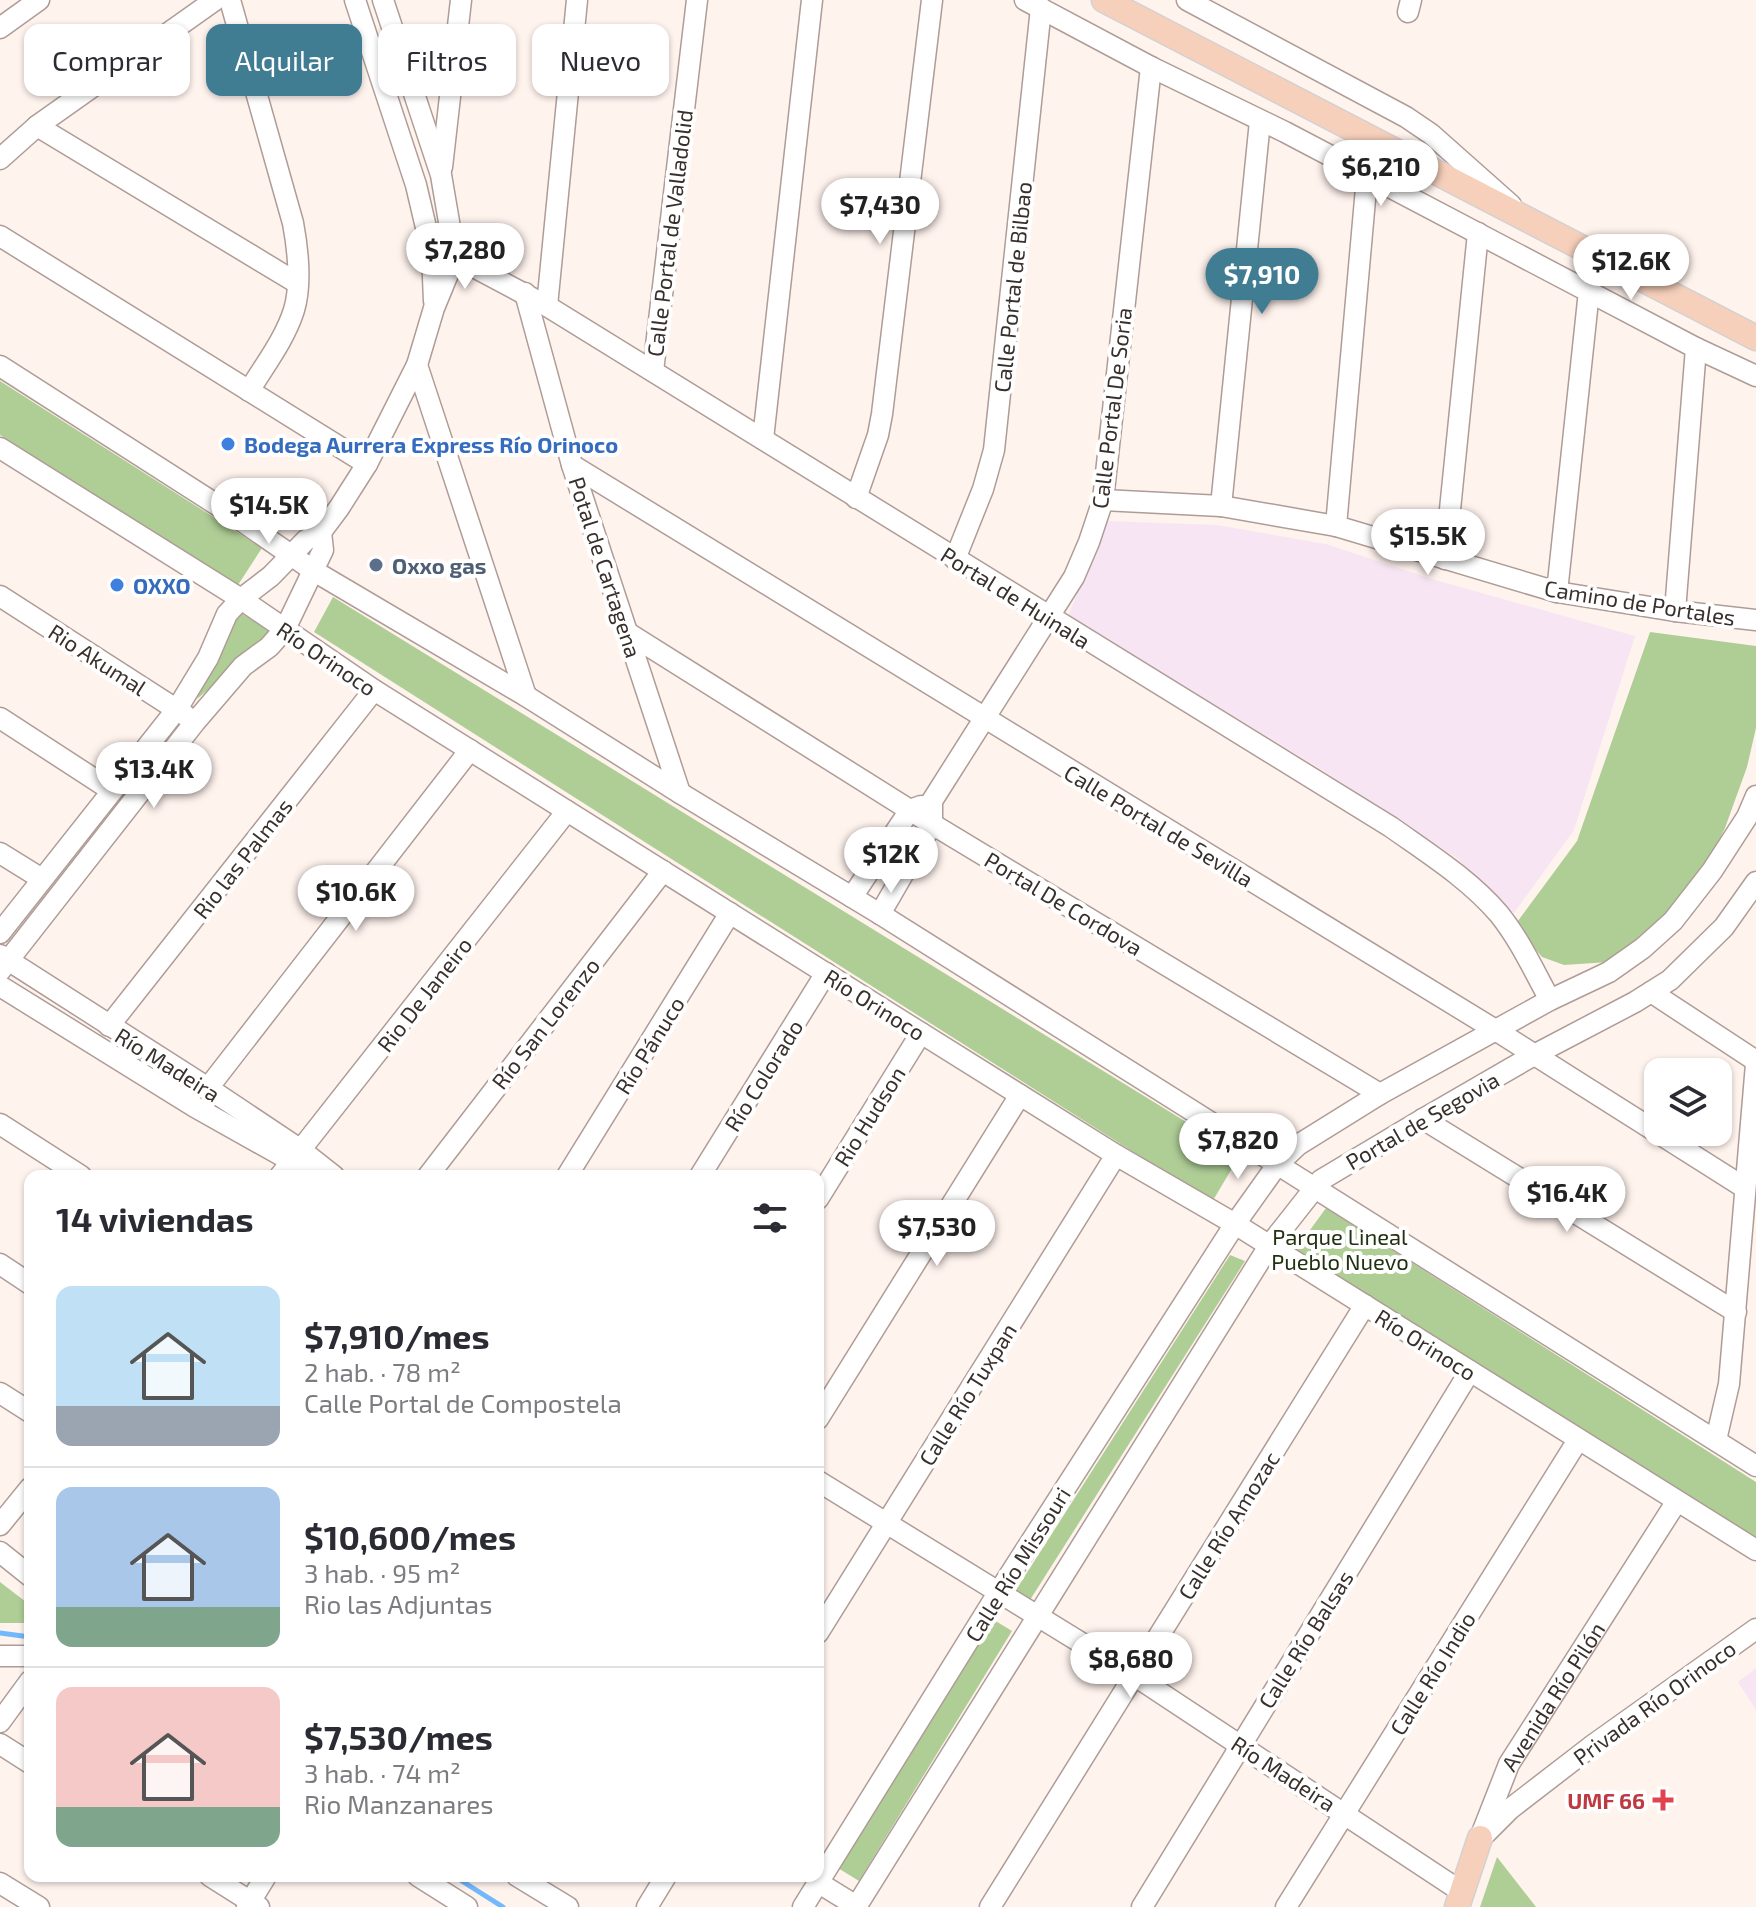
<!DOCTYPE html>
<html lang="es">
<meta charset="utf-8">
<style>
:root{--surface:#fff;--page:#f2f2f3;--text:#2b2b33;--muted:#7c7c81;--line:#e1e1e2;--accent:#407d93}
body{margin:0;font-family:"Exo 2",sans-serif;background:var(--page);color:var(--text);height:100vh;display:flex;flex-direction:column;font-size:30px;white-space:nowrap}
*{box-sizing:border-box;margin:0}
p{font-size:26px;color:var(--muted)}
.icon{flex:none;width:44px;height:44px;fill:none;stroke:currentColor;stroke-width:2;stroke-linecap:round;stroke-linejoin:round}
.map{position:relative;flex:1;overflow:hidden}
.drawer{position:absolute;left:24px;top:1170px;width:800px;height:712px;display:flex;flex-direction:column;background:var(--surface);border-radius:16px;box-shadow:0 2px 6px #0004}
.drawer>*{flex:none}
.top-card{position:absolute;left:24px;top:24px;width:800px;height:72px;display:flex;gap:16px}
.buttons{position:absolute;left:1644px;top:1058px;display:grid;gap:16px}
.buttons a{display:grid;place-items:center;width:88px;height:88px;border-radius:16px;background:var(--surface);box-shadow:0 2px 6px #0004;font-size:40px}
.price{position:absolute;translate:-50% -68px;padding:0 18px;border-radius:28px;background:#fff;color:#222;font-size:26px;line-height:52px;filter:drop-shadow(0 2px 4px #0008)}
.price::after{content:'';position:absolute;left:50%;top:48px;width:24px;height:18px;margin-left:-12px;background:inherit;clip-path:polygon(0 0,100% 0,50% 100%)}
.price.active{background:var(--accent);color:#fff}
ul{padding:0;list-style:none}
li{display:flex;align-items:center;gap:24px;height:200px;padding:0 32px}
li+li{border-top:2px solid var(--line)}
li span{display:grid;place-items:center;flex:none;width:224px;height:160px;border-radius:16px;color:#555}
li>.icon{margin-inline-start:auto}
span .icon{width:96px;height:96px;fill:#fffc;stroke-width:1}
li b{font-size:34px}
h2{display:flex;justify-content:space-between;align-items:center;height:96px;padding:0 32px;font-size:34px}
.chip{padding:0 28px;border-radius:16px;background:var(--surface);box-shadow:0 2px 6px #0004;font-size:28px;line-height:72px}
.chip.active{background:var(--accent);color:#fff}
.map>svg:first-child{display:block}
</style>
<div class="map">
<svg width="1756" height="1907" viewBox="0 0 1756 1907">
<rect width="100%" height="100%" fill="#fff3ee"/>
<g fill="#f8e5f4">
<path d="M1107 521 1217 525 1326 544 1432 579 1635 636 1574 830 1514 913 1457 858 1314 765 1068 616Z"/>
<path d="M1756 1668V1710L1738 1682Z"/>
</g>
<g fill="#afce96">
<path d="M0 381 262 548 238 585 0 435Z"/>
<path d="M333 597 1240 1155 1212 1202 314 632Z"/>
<path d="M237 611 274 633 197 699 203 684 221 655Z"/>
<path d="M1650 632 1756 646V728L1747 767 1725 828 1703 873 1634 950 1609 962 1564 965 1542 957 1515 925 1577 841Z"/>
<path d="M1326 1208 1756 1482V1537L1294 1252Z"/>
<path d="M1230 1255 1245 1261 1030 1600 1014 1593Z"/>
<path d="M0 1582 30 1605V1623H0Z"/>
<path d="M994 1620 1012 1631 859 1881 838 1868Z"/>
<path d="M1497 1857 1536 1907H1480Z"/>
</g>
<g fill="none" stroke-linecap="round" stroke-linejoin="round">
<g stroke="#72b8fc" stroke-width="5">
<path d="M0 1633 30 1637"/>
<path d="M454 1876 503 1907"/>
</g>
<defs>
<g id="minor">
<path d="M230 0 293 223C298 250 302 283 294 310 285 339 264 366 249 391"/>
<path d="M355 0 416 185 432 253 434 301"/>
<path d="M1025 0 1151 67 1285 132 1696 348 1756 376"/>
<path d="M1187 0 1406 117 1431 134 1511 205"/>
<path d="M1408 12 1411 0"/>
<path d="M0 28 39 0"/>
<path d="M37 126 297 283"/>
<path d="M0 159 37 126 215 0"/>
<path d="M442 167 461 0"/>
<path d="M0 236 367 464"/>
<path d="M432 253 455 257 547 306 1391 827C1429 854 1469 879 1499 914 1520 940 1534 971 1550 1000"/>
<path d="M525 293 572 465 680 793"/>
<path d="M547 306 577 0"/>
<path d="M417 365 526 696"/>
<path d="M0 366 239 519 314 571 526 696 680 793 880 914 1756 1466"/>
<path d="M653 371 697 0"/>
<path d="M763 439 812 0"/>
<path d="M0 448 241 599 374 690 921 1033 1116 1155 1235 1224 1756 1550"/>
<path d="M572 465 1497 1031 1745 1188"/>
<path d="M856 498 878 435 882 414 932 0"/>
<path d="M1103 500 1221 506 1336 526 1557 592 1675 611 1756 620"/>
<path d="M1221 506 1260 121"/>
<path d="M1336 526 1367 177"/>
<path d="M955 559 983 489 994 450 1041 8"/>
<path d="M1445 559 1478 233"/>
<path d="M1557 592 1589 291"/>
<path d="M0 596 185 715"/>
<path d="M1675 611 1696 348"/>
<path d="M628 633 932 824 1380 1094"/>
<path d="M0 718 111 790"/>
<path d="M0 853 42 879"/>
<path d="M852 897 910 810 921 806"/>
<path d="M880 914 932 824V801L1074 577 1089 542 1103 500 1151 67"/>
<path d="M0 933 177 709 208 658 227 614 241 599 271 576 306 540 321 532 339 508 367 464 417 365 434 308 455 257 441 175 383 0"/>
<path d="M0 955 208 1088 301 1150 334 1176"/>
<path d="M0 971 195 722 243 666 269 647 285 629 323 550 321 532"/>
<path d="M0 986 195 1107 302 1167"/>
<path d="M1651 992 1756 1061"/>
<path d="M109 1026 374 690"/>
<path d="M208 1088 470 750"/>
<path d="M1423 1119 1736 1312"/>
<path d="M0 1124 81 1176"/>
<path d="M280 1176 567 811"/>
<path d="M428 1176 663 871"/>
<path d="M567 1176 730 913"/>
<path d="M700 1176 826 973"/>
<path d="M818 1199 921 1033"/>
<path d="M0 1264 30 1284"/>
<path d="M0 1393 30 1412"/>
<path d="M818 1419 1020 1095"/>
<path d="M1716 1440 1729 1384 1756 1064"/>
<path d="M818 1481 1135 1676 1462 1892"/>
<path d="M0 1525 30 1488"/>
<path d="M0 1552 30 1576"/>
<path d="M818 1633 1116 1155"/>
<path d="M0 1656H30"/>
<path d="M0 1722 30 1681"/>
<path d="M0 1744 30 1763"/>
<path d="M1486 1833 1510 1809 1593 1745 1756 1629"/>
<path id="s1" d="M1480 1838 1509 1764 1677 1501"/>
<path d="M210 1876 259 1907"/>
<path d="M418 1876 467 1907"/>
<path d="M517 1876 568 1907"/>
<path d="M0 1883 39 1907"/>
<path d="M819 1883 858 1907"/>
<path d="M247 1907 266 1876"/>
<path d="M647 1907 666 1876"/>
<path d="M803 1907 998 1593 1235 1224 1277 1165 1298 1145 1380 1094 1550 1000 1609 972 1643 948 1673 921 1712 871 1747 817 1756 796"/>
<path d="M856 1907 1269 1246 1321 1180 1423 1119 1534 1055 1635 1002 1670 980 1724 927 1756 882"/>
<path d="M990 1907 1365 1305"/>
<path d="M1142 1907 1470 1371"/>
<path d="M1286 1907 1578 1440"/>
</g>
<g id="major">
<path d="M1104 0 1756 338"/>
<path d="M1457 1907 1480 1838"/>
</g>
</defs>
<use href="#minor" stroke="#af9c96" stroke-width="23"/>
<use href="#major" stroke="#d3d1d1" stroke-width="27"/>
<use href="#minor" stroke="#fff" stroke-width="20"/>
<use href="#major" stroke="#f7d0bb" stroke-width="24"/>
</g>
<g fill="#3f7fe0" stroke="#fff" stroke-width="3">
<circle cx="228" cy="444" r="8"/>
<circle cx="117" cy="585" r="8"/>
</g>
<circle fill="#5c6f8a" stroke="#fff" stroke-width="3" cx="376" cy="565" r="8"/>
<path fill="#e0444e" stroke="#fff" stroke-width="3" d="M1659 1788h8v8h8v8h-8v8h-8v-8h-8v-8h8z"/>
<g text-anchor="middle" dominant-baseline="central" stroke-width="8" stroke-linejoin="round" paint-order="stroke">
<g font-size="22" fill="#38302d" stroke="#fff">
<text transform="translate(669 233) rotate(-83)">Calle Portal de Valladolid</text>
<text transform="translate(1012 287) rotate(-84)">Calle Portal de Bilbao</text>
<text transform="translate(1111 408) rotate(-83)">Calle Portal De Soria</text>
<text transform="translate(606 567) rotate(72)">Potal de Cartagena</text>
<text transform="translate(1016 597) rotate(32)">Portal de Huinala</text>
<text transform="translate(1640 602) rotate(9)">Camino de Portales</text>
<text transform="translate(327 658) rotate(34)">Río Orinoco</text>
<text transform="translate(98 659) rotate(33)">Rio Akumal</text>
<text transform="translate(1159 825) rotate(31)">Calle Portal de Sevilla</text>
<text transform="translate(242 858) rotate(-52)">Rio las Palmas</text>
<text transform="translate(1064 903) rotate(31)">Portal De Cordova</text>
<text transform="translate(424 994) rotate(-52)">Rio De Janeiro</text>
<text transform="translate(875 1004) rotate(32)">Río Orinoco</text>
<text transform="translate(545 1023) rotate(-52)">Río San Lorenzo</text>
<text transform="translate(649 1045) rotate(-58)">Río Pánuco</text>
<text transform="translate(168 1064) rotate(32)">Río Madeira</text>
<text transform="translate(763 1075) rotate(-58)">Río Colorado</text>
<text transform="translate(869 1116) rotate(-58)">Rio Hudson</text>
<text transform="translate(1422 1120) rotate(-30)">Portal de Segovia</text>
<text transform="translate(1426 1344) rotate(32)">Río Orinoco</text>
<text transform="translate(967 1394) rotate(-58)">Calle Río Tuxpan</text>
<text transform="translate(1228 1525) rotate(-58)">Calle Río Amozac</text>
<text transform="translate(1017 1564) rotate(-58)">Calle Río Missouri</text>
<text transform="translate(1305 1639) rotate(-58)">Calle Río Balsas</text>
<text transform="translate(1432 1673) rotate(-58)">Calle Río Indio</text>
<text stroke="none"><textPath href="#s1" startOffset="160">Avenida Río Pilón</textPath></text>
<text transform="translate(1654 1702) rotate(-36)">Privada Río Orinoco</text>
<text transform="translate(1284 1773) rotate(33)">Río Madeira</text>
</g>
<g font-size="22" font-weight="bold" fill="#366cbe" stroke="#fff" text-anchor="start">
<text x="244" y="444">Bodega Aurrera Express Río Orinoco</text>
<text x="133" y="585">OXXO</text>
</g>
<g font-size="22" font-weight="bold" fill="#4e5e75" stroke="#fff" text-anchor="start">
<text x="392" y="565">Oxxo gas</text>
</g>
<g font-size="22" fill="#213210" stroke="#fff">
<text x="1340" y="1236">Parque Lineal<tspan x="1340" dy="25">Pueblo Nuevo</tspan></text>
</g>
<g font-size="22" font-weight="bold" fill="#be3a42" stroke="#fff" text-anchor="end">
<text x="1645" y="1800">UMF 66</text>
</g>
</g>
</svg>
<div class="buttons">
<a><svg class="icon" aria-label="layers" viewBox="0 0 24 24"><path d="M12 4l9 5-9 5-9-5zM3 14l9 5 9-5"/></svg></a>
</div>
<b class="price" style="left:1381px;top:208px">$6,210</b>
<b class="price" style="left:880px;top:246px">$7,430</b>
<b class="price" style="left:465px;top:291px">$7,280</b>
<b class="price" style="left:1631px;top:302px">$12.6K</b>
<b class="price active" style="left:1262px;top:316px">$7,910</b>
<b class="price" style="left:269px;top:546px">$14.5K</b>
<b class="price" style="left:1428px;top:577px">$15.5K</b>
<b class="price" style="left:154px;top:810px">$13.4K</b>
<b class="price" style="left:891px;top:895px">$12K</b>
<b class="price" style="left:356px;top:933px">$10.6K</b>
<b class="price" style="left:1238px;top:1181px">$7,820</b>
<b class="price" style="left:1567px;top:1234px">$16.4K</b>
<b class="price" style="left:937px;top:1268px">$7,530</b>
<b class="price" style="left:1131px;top:1700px">$8,680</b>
<div class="top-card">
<a class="chip">Comprar</a>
<a class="chip active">Alquilar</a>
<a class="chip">Filtros</a>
<a class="chip">Nuevo</a>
</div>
<section class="drawer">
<h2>14 viviendas<svg class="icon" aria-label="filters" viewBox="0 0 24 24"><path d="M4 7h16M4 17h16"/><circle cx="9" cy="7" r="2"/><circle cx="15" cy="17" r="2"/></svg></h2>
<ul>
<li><span style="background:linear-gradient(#bfe0f5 75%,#9aa5b1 0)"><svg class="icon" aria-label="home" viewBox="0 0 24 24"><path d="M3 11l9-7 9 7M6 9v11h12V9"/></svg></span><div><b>$7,910/mes</b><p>2 hab. · 78 m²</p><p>Calle Portal de Compostela</p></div></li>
<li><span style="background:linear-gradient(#a9c7e8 75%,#7fa58c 0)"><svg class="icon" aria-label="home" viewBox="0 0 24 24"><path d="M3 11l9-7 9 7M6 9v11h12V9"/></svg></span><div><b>$10,600/mes</b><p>3 hab. · 95 m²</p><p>Rio las Adjuntas</p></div></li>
<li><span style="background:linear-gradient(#f6c9c9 75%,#7fa58c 0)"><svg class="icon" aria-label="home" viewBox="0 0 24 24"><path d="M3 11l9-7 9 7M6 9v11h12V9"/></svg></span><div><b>$7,530/mes</b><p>3 hab. · 74 m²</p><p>Rio Manzanares</p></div></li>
</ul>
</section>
</div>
